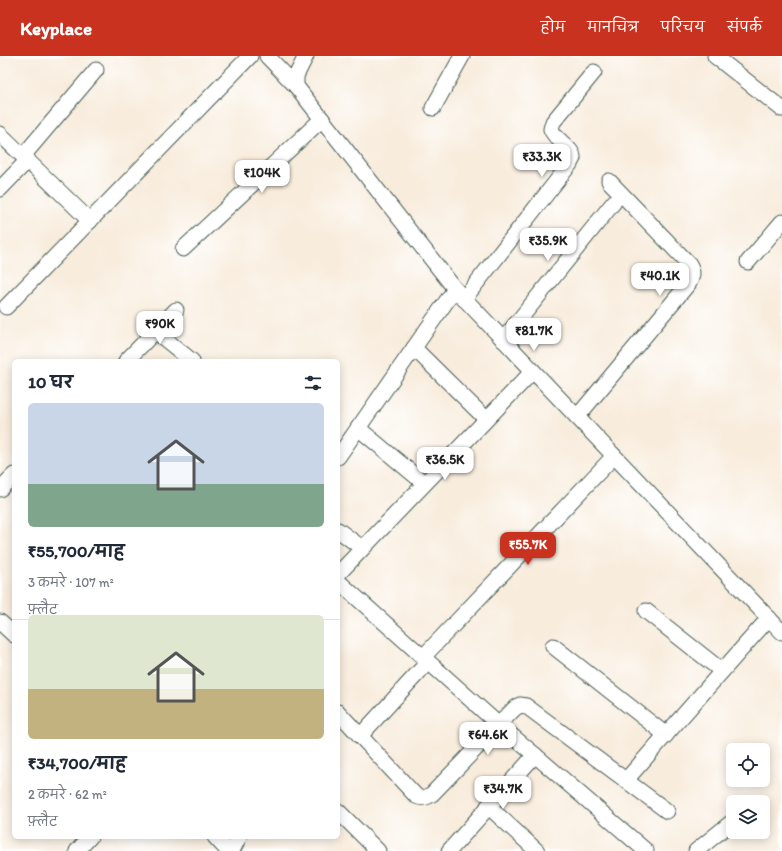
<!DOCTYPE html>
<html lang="hi">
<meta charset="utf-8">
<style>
:root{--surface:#fff;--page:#f6f6f7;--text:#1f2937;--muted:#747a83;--line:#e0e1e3;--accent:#c8321e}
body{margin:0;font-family:Itim,"Playpen Sans Deva",sans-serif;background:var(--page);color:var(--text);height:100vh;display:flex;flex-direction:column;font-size:15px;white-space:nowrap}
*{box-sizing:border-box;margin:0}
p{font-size:13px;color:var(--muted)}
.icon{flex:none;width:22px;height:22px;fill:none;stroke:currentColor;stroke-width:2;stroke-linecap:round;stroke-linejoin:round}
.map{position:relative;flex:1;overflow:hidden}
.panel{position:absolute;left:12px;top:303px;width:328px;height:480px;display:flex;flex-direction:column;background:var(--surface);border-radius:6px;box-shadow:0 2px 10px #0003}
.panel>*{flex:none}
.tools{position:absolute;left:726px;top:687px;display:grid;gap:8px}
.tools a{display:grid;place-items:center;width:44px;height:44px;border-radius:6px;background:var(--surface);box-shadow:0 2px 10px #0003;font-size:20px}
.price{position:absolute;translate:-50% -34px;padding:0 9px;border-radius:8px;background:#fff;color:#222;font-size:13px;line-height:26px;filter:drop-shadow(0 1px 2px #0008)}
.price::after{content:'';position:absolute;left:50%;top:24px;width:12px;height:9px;margin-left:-6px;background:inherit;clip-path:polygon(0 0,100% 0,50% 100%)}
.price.current{background:var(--accent);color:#fff}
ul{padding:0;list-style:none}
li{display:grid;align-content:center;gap:8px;height:212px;padding:0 16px}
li+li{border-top:1px solid var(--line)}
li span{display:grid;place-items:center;height:124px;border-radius:6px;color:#555}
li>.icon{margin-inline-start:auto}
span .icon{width:72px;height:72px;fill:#fffc;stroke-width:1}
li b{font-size:17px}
h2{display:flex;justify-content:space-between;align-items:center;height:48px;padding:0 16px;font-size:17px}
header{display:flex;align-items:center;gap:24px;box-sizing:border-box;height:56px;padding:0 20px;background:var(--accent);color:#fff}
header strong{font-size:19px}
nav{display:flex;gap:22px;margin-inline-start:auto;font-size:14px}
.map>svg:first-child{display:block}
</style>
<header>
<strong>Keyplace</strong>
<nav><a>होम</a><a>मानचित्र</a><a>परिचय</a><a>संपर्क</a></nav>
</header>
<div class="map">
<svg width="782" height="795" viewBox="0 0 782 795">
<rect width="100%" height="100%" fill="#fff"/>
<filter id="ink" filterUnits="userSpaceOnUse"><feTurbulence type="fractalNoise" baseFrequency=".025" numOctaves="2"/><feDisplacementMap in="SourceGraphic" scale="8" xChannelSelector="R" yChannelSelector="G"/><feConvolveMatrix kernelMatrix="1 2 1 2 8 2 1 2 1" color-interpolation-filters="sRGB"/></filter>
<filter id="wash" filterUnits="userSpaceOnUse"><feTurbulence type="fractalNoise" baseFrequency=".012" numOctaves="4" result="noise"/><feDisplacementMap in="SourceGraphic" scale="16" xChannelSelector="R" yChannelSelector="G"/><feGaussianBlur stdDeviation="0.9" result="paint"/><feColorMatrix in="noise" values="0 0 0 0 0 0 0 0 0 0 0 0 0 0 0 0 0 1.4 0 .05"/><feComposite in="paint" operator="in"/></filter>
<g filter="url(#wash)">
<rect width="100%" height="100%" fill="#f8ecdc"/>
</g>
<g filter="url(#ink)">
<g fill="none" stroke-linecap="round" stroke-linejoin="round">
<defs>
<g id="street">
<path d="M267 0 296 30"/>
<path d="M306 0 296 20V30L455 233 782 576"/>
<path d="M715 0 782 53"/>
<path d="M433 52 462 0"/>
<path d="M0 78 90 165"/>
<path d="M23 100 96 14"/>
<path d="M0 133 28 104"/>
<path d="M183 193 322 63"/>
<path d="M748 206 782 166"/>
<path d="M464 243 570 108C571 106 572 104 573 102 574 93 554 83 551 73L553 66 594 16"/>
<path d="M6 251 250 0"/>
<path d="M155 275 192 305"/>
<path d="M503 284 614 146"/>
<path d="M414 292 486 363"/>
<path d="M126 305 176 254"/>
<path d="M577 361 689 227C693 219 693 215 689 208L609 125"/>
<path d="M358 372 424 427"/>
<path d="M338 401 455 233"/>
<path d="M0 433 14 419"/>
<path d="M338 474 362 492"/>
<path d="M338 518 533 315"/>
<path d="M338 525 499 669 535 699 646 795"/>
<path d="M646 555 722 615"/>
<path d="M0 566 14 579"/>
<path d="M553 590 666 679"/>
<path d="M423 601 614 400"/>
<path d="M338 656 416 740C422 743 426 742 432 738L514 653 520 649 526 650 667 755"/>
<path d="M360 680 428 606"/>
<path d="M626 724 769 562"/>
<path d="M488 750 537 795"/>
<path d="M338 755 378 795"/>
<path d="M215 781 228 795"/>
<path d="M77 795 90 781"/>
<path d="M232 795 239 781"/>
<path d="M449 795 535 699"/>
<path d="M696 795 733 765"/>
</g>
</defs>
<use href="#street" stroke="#40574d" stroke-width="17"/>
<use href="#street" stroke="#fff" stroke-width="15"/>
</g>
</g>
</svg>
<div class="tools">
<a><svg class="icon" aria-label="locate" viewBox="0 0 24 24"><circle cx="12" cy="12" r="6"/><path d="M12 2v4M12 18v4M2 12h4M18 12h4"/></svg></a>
<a><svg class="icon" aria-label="layers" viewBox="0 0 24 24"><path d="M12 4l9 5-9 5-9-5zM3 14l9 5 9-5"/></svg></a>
</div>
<b class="price" style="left:542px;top:122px">₹33.3K</b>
<b class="price" style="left:262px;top:138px">₹104K</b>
<b class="price" style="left:548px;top:206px">₹35.9K</b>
<b class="price" style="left:660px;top:241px">₹40.1K</b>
<b class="price" style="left:160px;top:289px">₹90K</b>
<b class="price" style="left:534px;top:296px">₹81.7K</b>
<b class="price" style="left:445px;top:425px">₹36.5K</b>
<b class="price current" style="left:528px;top:510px">₹55.7K</b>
<b class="price" style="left:488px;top:700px">₹64.6K</b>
<b class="price" style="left:503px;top:754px">₹34.7K</b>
<section class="panel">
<h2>10 घर<svg class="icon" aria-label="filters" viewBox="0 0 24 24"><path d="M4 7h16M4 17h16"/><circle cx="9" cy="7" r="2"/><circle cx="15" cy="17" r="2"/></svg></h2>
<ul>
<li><span style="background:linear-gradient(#c9d6e8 65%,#7fa58c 0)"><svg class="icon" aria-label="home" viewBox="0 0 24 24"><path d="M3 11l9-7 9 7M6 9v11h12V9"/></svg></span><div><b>₹55,700/माह</b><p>3 कमरे · 107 m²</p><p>फ़्लैट</p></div></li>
<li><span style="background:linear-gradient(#dfe7d0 60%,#c2b280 0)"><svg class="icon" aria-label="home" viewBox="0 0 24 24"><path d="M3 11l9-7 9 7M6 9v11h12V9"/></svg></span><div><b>₹34,700/माह</b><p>2 कमरे · 62 m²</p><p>फ़्लैट</p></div></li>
</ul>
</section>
</div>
